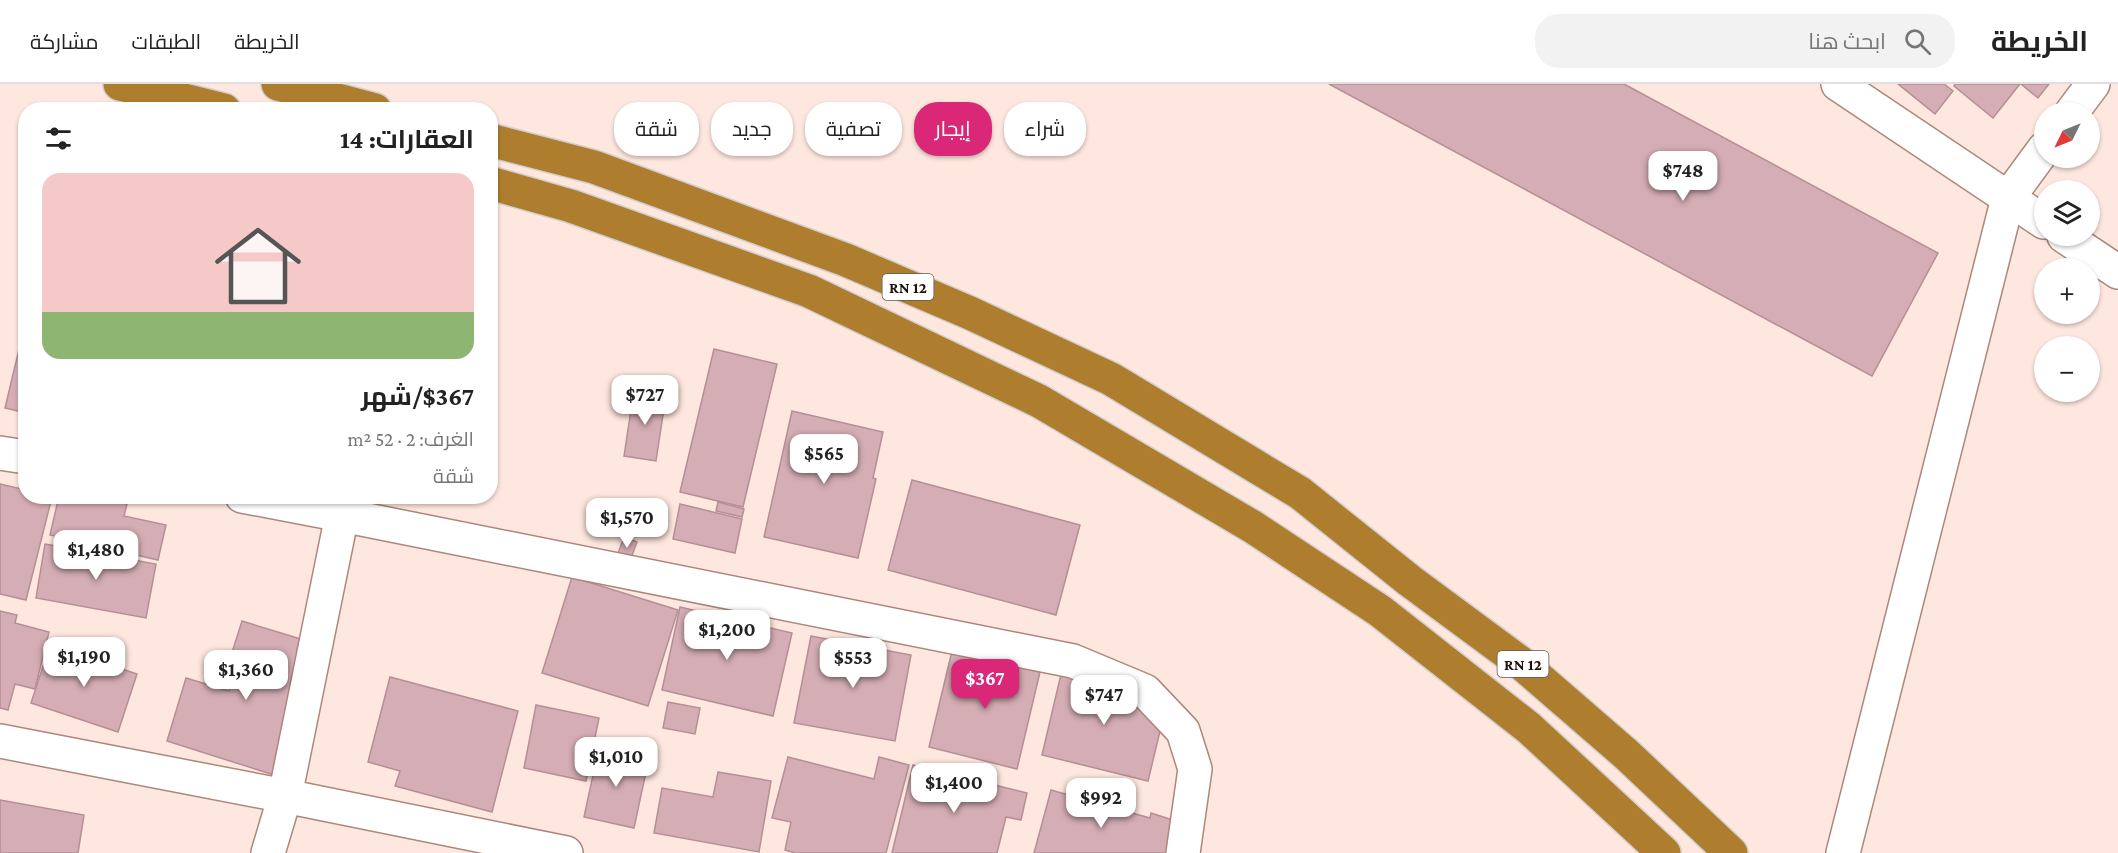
<!DOCTYPE html>
<html lang="ar">
<meta charset="utf-8">
<style>
:root{--surface:#fff;--page:#f2f2f2;--text:#222;--muted:#767676;--line:#e0e0e0;--accent:#db2777}
body{margin:0;font-family:"Crimson Pro",Cairo,serif;background:var(--page);color:var(--text);direction:rtl;height:100vh;display:flex;flex-direction:column;font-size:22px;white-space:nowrap}
*{box-sizing:border-box;margin:0}
p{font-size:20px;color:var(--muted)}
.icon{flex:none;width:33px;height:33px;fill:none;stroke:currentColor;stroke-width:2;stroke-linecap:round;stroke-linejoin:round}
.map{position:relative;flex:1;overflow:hidden;direction:ltr}
.panel{position:absolute;left:18px;top:18px;width:480px;height:402px;display:flex;flex-direction:column;background:var(--surface);border-radius:24px;box-shadow:0 2px 4px #0004;direction:rtl}
.panel>*{flex:none}
.hud{position:absolute;left:516px;top:18px;width:570px;height:54px;direction:rtl;display:flex;gap:12px}
.needle{width:39px;rotate:227deg}
.tools{position:absolute;left:2034px;top:18px;display:grid;gap:12px}
.tools a{display:grid;place-items:center;width:66px;height:66px;border-radius:50%;background:var(--surface);box-shadow:0 2px 4px #0004;font-size:30px}
.price{position:absolute;translate:-50% -51px;padding:0 14px;border-radius:12px;background:#fff;color:#222;font-size:20px;line-height:39px;filter:drop-shadow(0 2px 3px #0008)}
.price::after{content:'';position:absolute;left:50%;top:36px;width:18px;height:14px;margin-left:-9px;background:inherit;clip-path:polygon(0 0,100% 0,50% 100%)}
.price.selected{background:var(--accent);color:#fff}
ul{padding:0;list-style:none}
li{display:grid;align-content:center;gap:12px;height:318px;padding:0 24px}
li+li{border-top:2px solid var(--line)}
li span{display:grid;place-items:center;height:186px;border-radius:18px;color:#555}
li>.icon{margin-inline-start:auto}
span .icon{width:108px;height:108px;fill:#fffc;stroke-width:1}
li b{font-size:26px}
h2{display:flex;justify-content:space-between;align-items:center;height:72px;padding:0 24px;font-size:26px}
.tag{padding:0 21px;border-radius:24px;background:var(--surface);box-shadow:0 2px 4px #0004;font-size:21px;line-height:54px}
.tag.selected{background:var(--accent);color:#fff}
header{display:flex;align-items:center;gap:36px;box-sizing:border-box;height:84px;padding:0 30px;background:var(--surface);border-bottom:2px solid var(--line)}
header strong{font-size:28px}
nav{display:flex;gap:33px;margin-inline-start:auto;font-size:21px}
.search{width:420px;height:54px;background:var(--page);display:flex;align-items:center;gap:15px;box-sizing:border-box;padding:0 21px;border-radius:24px;color:var(--muted);font-size:22px}
.map>svg:first-child{display:block}
</style>
<header>
<strong>الخريطة</strong>
<div class="search"><svg class="icon" aria-label="search" viewBox="0 0 24 24"><circle cx="10" cy="10" r="6"/><path d="M15 15l6 6"/></svg>ابحث هنا</div>
<nav><a>الخريطة</a><a>الطبقات</a><a>مشاركة</a></nav>
</header>
<div class="map">
<svg width="2118" height="769" viewBox="0 0 2118 769">
<rect width="100%" height="100%" fill="#fee7de"/>
<g fill="#d5adb4" stroke="#b58f95" stroke-width="1.5">
<path d="M1329 0H1624L1938 169 1872 292Z"/>
<path d="M1898 0H1944L1953 7 1935 30Z"/>
<path d="M1955 0H2020L1993 34 1954 2Z"/>
<path d="M2021 0H2049L2038 14Z"/>
<path d="M26 236V329L5 324Z"/>
<path d="M714 265 777 280 743 423 680 408Z"/>
<path d="M634 306 666 311 656 377 624 372Z"/>
<path d="M792 327 883 348 873 394 876 395 858 474 764 453Z"/>
<path d="M912 396 1080 441 1056 531 888 486Z"/>
<path d="M0 400 26 406V412L52 413 26 516 0 510Z"/>
<path d="M59 412H94L127 420 124 432 166 441 158 476 50 451Z"/>
<path d="M718 418 744 425 742 433 716 427Z"/>
<path d="M680 420 742 435 735 469 673 455Z"/>
<path d="M624 453 637 458 630 477 617 472Z"/>
<path d="M45 460 156 480 146 534 36 514Z"/>
<path d="M572 493 678 526 648 622 542 589Z"/>
<path d="M680 523 792 549 773 632 662 606Z"/>
<path d="M0 527 17 531 15 539 49 548 35 605 15 600 8 626 0 624Z"/>
<path d="M242 537 314 559 274 691 167 657 186 594 229 607 237 581 229 578Z"/>
<path d="M811 552 911 571 895 657 794 639Z"/>
<path d="M50 561 137 590 118 648 31 619Z"/>
<path d="M952 567 1040 588 1017 685 929 663Z"/>
<path d="M1062 586 1159 609 1162 639 1148 697 1042 671Z"/>
<path d="M390 593 518 627 492 728 395 702 400 687 368 678Z"/>
<path d="M668 618 700 624 695 650 663 644Z"/>
<path d="M536 621 599 634 586 697 524 684Z"/>
<path d="M599 663 649 674 634 744 584 733Z"/>
<path d="M788 673 874 695 879 673 909 681 886 769H795L785 766 791 738 772 734Z"/>
<path d="M913 681 1027 709 1021 736 1006 733 997 769H892Z"/>
<path d="M718 688 771 697 759 768 654 749 662 704 713 713Z"/>
<path d="M1051 706 1150 734 1151 729 1179 738 1171 769H1034Z"/>
<path d="M0 716 84 731 78 769H0Z"/>
</g>
<g fill="none" stroke-linecap="round" stroke-linejoin="round">
<defs>
<g id="street">
<path d="M1838 0 2044 138"/>
<path d="M2072 28 2093 0"/>
<path d="M2064 152 2118 188"/>
<path d="M0 369 26 373"/>
<path d="M242 412 342 431"/>
<path d="M0 657 285 712 268 769"/>
<path d="M566 769 285 712 342 431 1073 577 1145 607 1183 647 1195 685 1183 769"/>
<path d="M1843 769 2008 114 2044 65"/>
</g>
<g id="highway">
<path d="M120 0 224 26"/>
<path d="M278 0 375 26"/>
<path d="M490 56 594 83 846 176 970 229 1111 295 1300 409 1410 497 1521 579 1626 670 1731 769"/>
<path d="M490 99 571 122 809 207 1039 317 1253 443 1380 527 1529 644 1664 769"/>
</g>
</defs>
<use href="#street" stroke="#ac887b" stroke-width="36"/>
<use href="#highway" stroke="#d2d0cf" stroke-width="36"/>
<use href="#street" stroke="#fff" stroke-width="33"/>
<use href="#highway" stroke="#ae7e2e" stroke-width="33"/>
</g>
<g text-anchor="middle" dominant-baseline="central" stroke-width="6" stroke-linejoin="round" paint-order="stroke">
<g fill="#fff" stroke="#625956" stroke-width="1.5">
<rect x="882.5" y="190" width="51" height="26" rx="4.5"/>
<rect x="1497.5" y="567" width="51" height="26" rx="4.5"/>
</g>
<g font-size="16" font-weight="bold" fill="#1f120d">
<text x="908" y="203">RN 12</text>
<text x="1523" y="580">RN 12</text>
</g>
</g>
</svg>
<div class="tools">
<a><svg class="needle" viewBox="-14 -14 28 28"><path d="M0-13l5 13h-10z" fill="#e53935"/><path d="M0 13l5-13h-10z" fill="#767676"/></svg></a>
<a><svg class="icon" aria-label="layers" viewBox="0 0 24 24"><path d="M12 4l9 5-9 5-9-5zM3 14l9 5 9-5"/></svg></a>
<a>+</a>
<a>−</a>
</div>
<b class="price" style="left:1683px;top:118px">$748</b>
<b class="price" style="left:645px;top:342px">$727</b>
<b class="price" style="left:824px;top:401px">$565</b>
<b class="price" style="left:627px;top:465px">$1,570</b>
<b class="price" style="left:96px;top:497px">$1,480</b>
<b class="price" style="left:727px;top:577px">$1,200</b>
<b class="price" style="left:84px;top:604px">$1,190</b>
<b class="price" style="left:853px;top:605px">$553</b>
<b class="price" style="left:246px;top:617px">$1,360</b>
<b class="price selected" style="left:985px;top:626px">$367</b>
<b class="price" style="left:1104px;top:642px">$747</b>
<b class="price" style="left:616px;top:704px">$1,010</b>
<b class="price" style="left:954px;top:730px">$1,400</b>
<b class="price" style="left:1101px;top:745px">$992</b>
<div class="hud">
<a class="tag">شراء</a>
<a class="tag selected">إيجار</a>
<a class="tag">تصفية</a>
<a class="tag">جديد</a>
<a class="tag">شقة</a>
</div>
<section class="panel">
<h2>العقارات: 14<svg class="icon" aria-label="filters" viewBox="0 0 24 24"><path d="M4 7h16M4 17h16"/><circle cx="9" cy="7" r="2"/><circle cx="15" cy="17" r="2"/></svg></h2>
<ul>
<li><span style="background:linear-gradient(#f6c9c9 75%,#8fb573 0)"><svg class="icon" aria-label="home" viewBox="0 0 24 24"><path d="M3 11l9-7 9 7M6 9v11h12V9"/></svg></span><div><b>$367/شهر</b><p>الغرف: 2 · 52 m²</p><p>شقة</p></div></li>
</ul>
</section>
</div>
